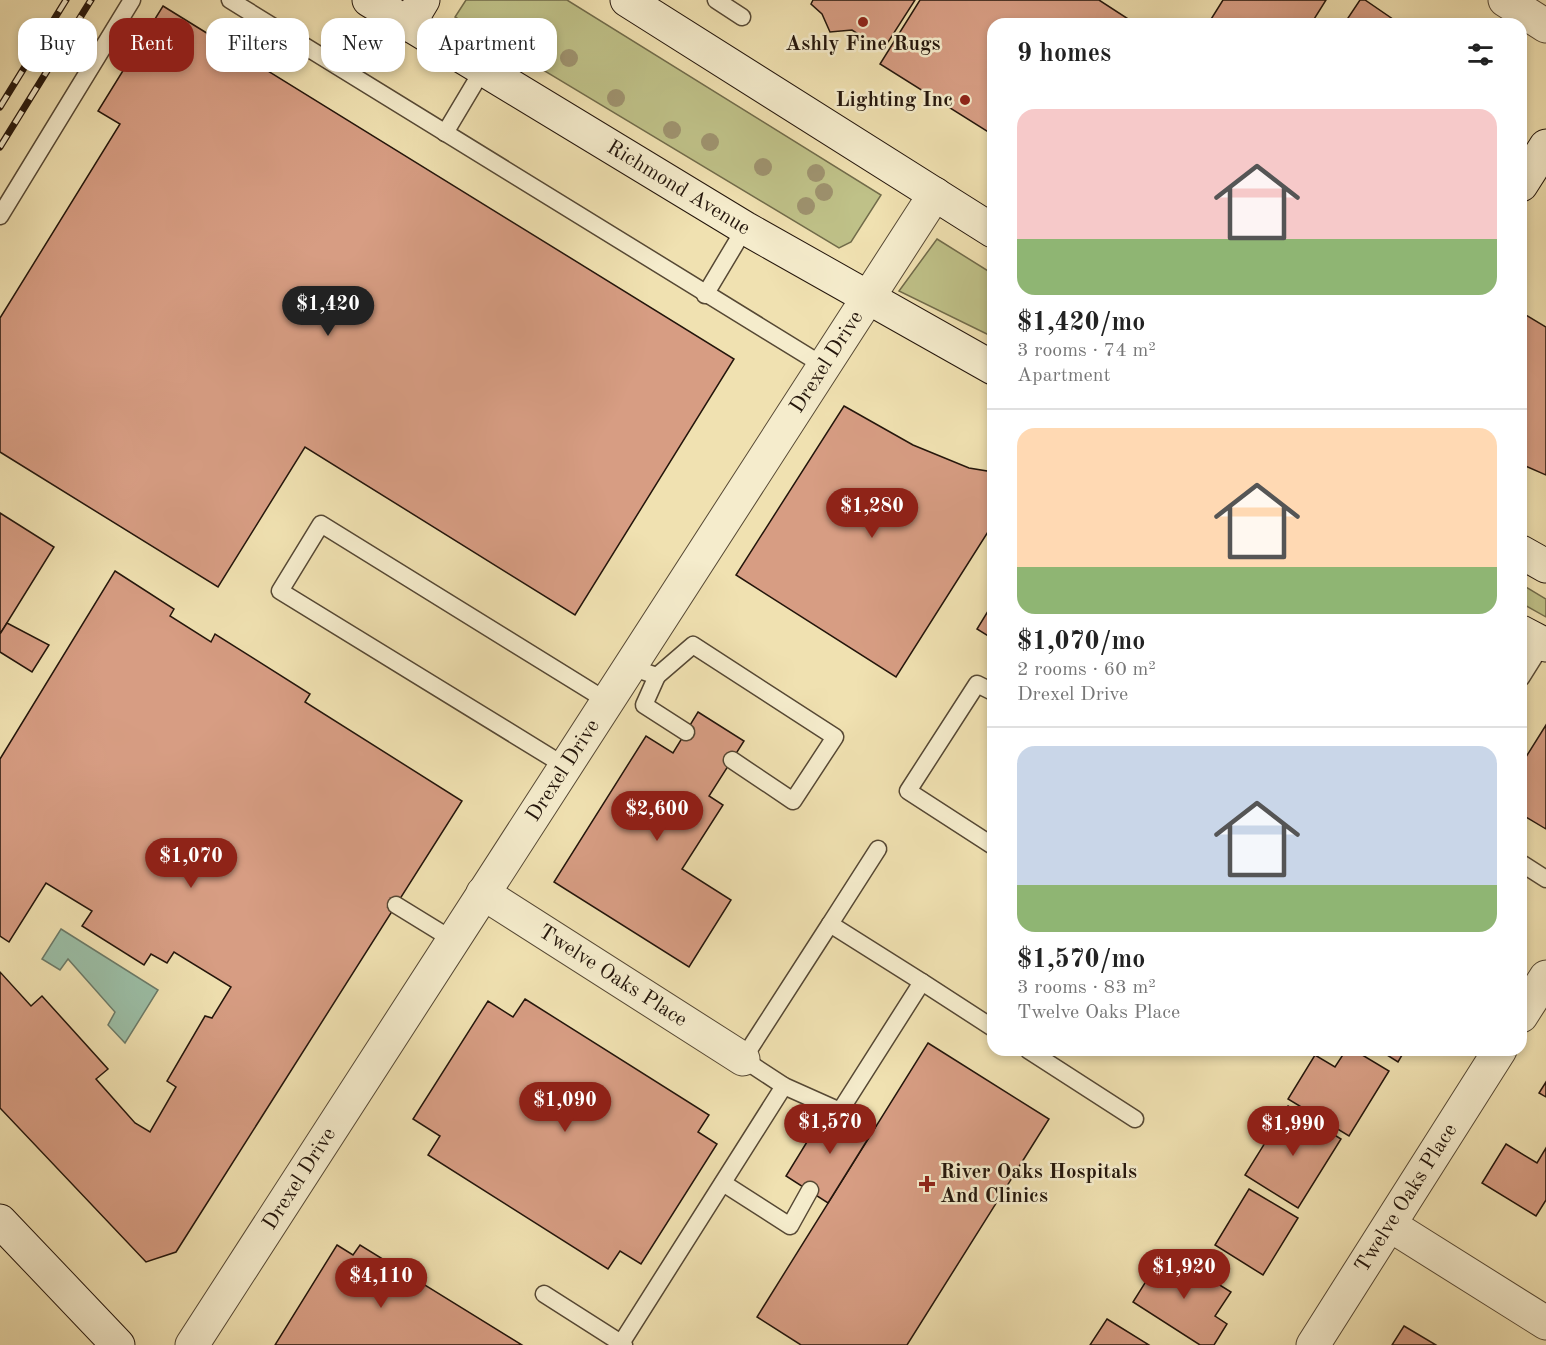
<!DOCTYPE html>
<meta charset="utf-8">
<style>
:root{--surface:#fff;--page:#f6f6f6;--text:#222;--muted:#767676;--line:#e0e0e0;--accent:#8f2418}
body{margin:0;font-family:"Old Standard TT",serif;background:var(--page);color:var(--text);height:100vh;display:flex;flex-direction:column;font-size:22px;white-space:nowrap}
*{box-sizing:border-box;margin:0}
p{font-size:20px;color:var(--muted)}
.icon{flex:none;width:33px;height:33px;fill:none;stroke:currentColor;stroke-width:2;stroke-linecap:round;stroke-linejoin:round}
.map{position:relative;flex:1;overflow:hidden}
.drawer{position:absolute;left:987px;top:18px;width:540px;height:1038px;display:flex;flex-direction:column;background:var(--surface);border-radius:18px;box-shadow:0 3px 9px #0003}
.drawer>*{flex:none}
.guide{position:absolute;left:18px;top:18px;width:570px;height:54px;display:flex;gap:12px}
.price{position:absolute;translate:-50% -51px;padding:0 14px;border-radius:21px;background:var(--accent);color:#fff;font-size:20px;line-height:39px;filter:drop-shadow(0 2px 3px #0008)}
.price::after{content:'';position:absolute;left:50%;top:36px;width:18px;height:14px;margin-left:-9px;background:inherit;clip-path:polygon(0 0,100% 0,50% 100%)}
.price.active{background:#222;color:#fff}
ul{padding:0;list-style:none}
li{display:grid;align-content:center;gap:12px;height:318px;padding:0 30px}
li+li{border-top:2px solid var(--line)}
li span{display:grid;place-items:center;height:186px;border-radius:18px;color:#555}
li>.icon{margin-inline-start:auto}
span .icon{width:108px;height:108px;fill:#fffc;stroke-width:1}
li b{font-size:26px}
h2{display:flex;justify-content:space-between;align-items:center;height:72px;padding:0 30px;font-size:26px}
.pill{padding:0 21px;border-radius:18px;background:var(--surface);box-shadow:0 3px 9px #0003;font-size:21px;line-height:54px}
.pill.active{background:var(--accent);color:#fff}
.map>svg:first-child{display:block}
</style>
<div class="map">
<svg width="1546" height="1345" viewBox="0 0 1546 1345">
<rect width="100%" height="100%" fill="#f0e1b1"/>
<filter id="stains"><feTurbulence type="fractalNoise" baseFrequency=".00333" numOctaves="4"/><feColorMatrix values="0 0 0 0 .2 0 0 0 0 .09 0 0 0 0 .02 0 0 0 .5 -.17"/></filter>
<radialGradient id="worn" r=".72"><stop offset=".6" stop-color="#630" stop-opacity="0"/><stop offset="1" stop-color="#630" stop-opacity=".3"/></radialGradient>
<g fill="#bfc188" stroke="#716b4a" stroke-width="1.5">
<path d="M466 0H567L881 195 851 242 839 248 455 17Z"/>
<path d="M937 239 993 274V337L899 291Z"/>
<path d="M1521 584 1546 599V617L1521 603Z"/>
</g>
<path fill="#9bbea6" stroke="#6b7a68" stroke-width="1.5" d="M61 929 158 990 125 1043 108 1025 115 1012 68 959 60 970 42 959Z"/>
<g fill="#d79d83" stroke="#23150b" stroke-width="1.5">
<path d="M813 0H915L883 50 852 30 830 32 822 14 811 4Z"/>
<path d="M920 0H1099L1136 24H993V135L880 64Z"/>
<path d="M1223 0H1326L1311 24H1208Z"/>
<path d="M1360 0H1365L1400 24H1344Z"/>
<path d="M163 6 734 359 575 615 305 447 218 587 0 452V318L120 124 98 111Z"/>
<path d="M1521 312 1546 327V475L1521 464Z"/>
<path d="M844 406 913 445 969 468 993 472V524L896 677 736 575Z"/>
<path d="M0 513 54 547 0 634Z"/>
<path d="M115 571 174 609 170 616 211 642 215 634 310 694 305 702 462 801 176 1252 146 1262 0 1108V972L31 1006 42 996 108 1069 96 1079 135 1123 150 1132 176 1087 167 1081 205 1016 212 1018 231 987 174 952 167 963 151 954 144 965 82 926 92 911 46 883 9 942 0 936V759Z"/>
<path d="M993 603V639L977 629Z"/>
<path d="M7 623 49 645 32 672 0 652V634Z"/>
<path d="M698 712 744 741 709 796 723 805 682 869 731 900 689 967 554 882 646 736 673 753Z"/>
<path d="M1546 725V829L1521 814V783L1524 779 1521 777V765Z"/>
<path d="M525 999 709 1115 698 1132 717 1144 641 1264 620 1251 608 1269 428 1155 440 1136 413 1119 488 1001 513 1017Z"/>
<path d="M928 1043 1049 1119 907 1345H801L757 1317Z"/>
<path d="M1346 1050H1354L1389 1071 1349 1136 1288 1099 1315 1055 1335 1067Z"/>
<path d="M1379 1050H1405L1398 1062Z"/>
<path d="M1546 1082V1097L1539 1093Z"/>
<path d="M1288 1106 1341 1139 1298 1208 1245 1175Z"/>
<path d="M859 1115 876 1126 828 1203 786 1176 818 1124Z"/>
<path d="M1506 1144 1537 1163 1546 1148V1200L1536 1216 1482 1183Z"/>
<path d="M1249 1189 1298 1218 1263 1275 1215 1245Z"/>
<path d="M337 1245 353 1255 360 1245 522 1345H275Z"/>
<path d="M1165 1251 1231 1292 1215 1316 1227 1324 1214 1345H1200L1133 1302Z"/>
<path d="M1107 1319 1149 1345H1090Z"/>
<path d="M1404 1326 1436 1345H1392Z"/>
</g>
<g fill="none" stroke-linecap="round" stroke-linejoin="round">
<defs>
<g id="lane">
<path d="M230 0 824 366"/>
<path d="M716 0 742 17"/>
<path d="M445 133 482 71"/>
<path d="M0 216 132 0"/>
<path d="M705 295 745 228"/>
<path d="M630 667 657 676 693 645 835 737 793 801 732 760"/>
<path d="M657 676 644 705 686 732"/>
<path d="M1521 678 1543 643"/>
<path d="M993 692 977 684 908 791 993 846"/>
<path d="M565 766 280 591 321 524 607 701"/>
<path d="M1521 863 1546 879"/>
<path d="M396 905 453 940"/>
<path d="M830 924 922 982 840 1111 784 1086 743 1059Z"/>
<path d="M830 924 878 849"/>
<path d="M922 982 993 1028"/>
<path d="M1028 1050 1135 1119"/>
<path d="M723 1183 790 1226 810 1190"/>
<path d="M544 1294 624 1345"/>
<path d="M620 1345 784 1086"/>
</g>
<g id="street">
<path d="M1505 0 1546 26"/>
<path id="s1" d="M483 893 743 1059"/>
<path d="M1521 1016 1546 977"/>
<path d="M1390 1225 1546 1323"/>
<path id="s2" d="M192 1345 935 194"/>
<path id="s3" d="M1313 1345 1500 1050"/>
</g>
<g id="secondary">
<path id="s4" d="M369 0 745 228 993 368"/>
<path d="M627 0 993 231"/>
<path d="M408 25 423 0"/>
<path d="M1521 185 1546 146"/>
<path d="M1521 552 1546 566"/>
<path d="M1521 632 1546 645"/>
<path d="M0 1221 118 1345"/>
</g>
</defs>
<use href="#lane" stroke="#564834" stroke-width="19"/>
<use href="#street" stroke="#564834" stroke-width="35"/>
<use href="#secondary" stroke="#23150b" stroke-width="35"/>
<use href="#lane" stroke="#f5eccc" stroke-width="16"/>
<use href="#street" stroke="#f5eccc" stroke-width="33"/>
<use href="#secondary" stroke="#f5eccc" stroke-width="33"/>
<defs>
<g id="rail">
<path d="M0 107 66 0"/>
<path d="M0 147 91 0"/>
</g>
</defs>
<use href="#rail" stroke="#23150b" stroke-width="7"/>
<use href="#rail" stroke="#f5eccc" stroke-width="4.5" stroke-dasharray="14" stroke-linecap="butt"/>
</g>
<g fill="#9e926e">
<circle cx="531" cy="45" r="9"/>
<circle cx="569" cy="58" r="9"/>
<circle cx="616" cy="98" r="9"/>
<circle cx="672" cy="130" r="9"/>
<circle cx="710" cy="142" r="9"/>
<circle cx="763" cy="167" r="9"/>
<circle cx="816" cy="173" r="9"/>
<circle cx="824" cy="192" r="9"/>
<circle cx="806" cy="206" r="9"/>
</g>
<g fill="#8f2418" stroke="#f5eccc" stroke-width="2">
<circle cx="863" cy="22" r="6"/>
<circle cx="965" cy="100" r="6"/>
<path d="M924 1175h6v6h6v6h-6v6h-6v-6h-6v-6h6z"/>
</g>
<g text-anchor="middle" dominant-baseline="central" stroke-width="5" stroke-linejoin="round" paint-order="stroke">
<g font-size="21" font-weight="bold" fill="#23150b" stroke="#f5eccc">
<text x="863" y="44">Ashly Fine Rugs</text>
<text x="953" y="100" text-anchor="end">Lighting Inc</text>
<text x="940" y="1172" text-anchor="start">River Oaks Hospitals<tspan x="940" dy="24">And Clinics</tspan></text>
</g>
<g font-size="21" fill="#23150b" stroke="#f5eccc">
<text stroke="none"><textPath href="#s4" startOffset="362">Richmond Avenue</textPath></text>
<text stroke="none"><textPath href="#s2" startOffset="1170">Drexel Drive</textPath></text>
<text stroke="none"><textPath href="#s2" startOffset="684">Drexel Drive</textPath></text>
<text stroke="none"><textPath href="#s1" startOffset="154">Twelve Oaks Place</textPath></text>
<text stroke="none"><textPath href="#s2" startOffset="198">Drexel Drive</textPath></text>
<text stroke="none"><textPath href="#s3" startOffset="174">Twelve Oaks Place</textPath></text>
</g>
</g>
<rect width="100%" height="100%" filter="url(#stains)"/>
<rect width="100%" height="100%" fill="url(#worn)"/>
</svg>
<b class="price active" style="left:328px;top:337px">$1,420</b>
<b class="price" style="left:872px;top:539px">$1,280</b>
<b class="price" style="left:657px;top:842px">$2,600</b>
<b class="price" style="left:191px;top:889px">$1,070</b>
<b class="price" style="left:565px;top:1133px">$1,090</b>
<b class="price" style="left:830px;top:1155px">$1,570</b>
<b class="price" style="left:1293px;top:1157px">$1,990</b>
<b class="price" style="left:1184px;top:1300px">$1,920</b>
<b class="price" style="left:381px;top:1309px">$4,110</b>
<div class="guide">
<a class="pill">Buy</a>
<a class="pill active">Rent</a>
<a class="pill">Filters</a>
<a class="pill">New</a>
<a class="pill">Apartment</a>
</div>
<section class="drawer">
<h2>9 homes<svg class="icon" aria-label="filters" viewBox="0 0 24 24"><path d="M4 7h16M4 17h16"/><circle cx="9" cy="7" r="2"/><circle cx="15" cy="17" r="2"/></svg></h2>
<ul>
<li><span style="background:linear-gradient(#f6c9c9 70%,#8fb573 0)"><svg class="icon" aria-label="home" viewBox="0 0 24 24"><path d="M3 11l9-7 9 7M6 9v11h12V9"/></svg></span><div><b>$1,420/mo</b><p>3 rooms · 74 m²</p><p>Apartment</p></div></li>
<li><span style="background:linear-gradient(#ffd9b3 75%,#8fb573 0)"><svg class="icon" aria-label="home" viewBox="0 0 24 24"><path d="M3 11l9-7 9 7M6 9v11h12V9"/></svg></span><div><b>$1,070/mo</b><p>2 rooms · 60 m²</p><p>Drexel Drive</p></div></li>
<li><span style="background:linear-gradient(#c9d6e8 75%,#8fb573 0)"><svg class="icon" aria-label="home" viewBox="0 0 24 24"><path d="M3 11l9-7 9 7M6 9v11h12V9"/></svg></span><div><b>$1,570/mo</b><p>3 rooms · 83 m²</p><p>Twelve Oaks Place</p></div></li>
</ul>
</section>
</div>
